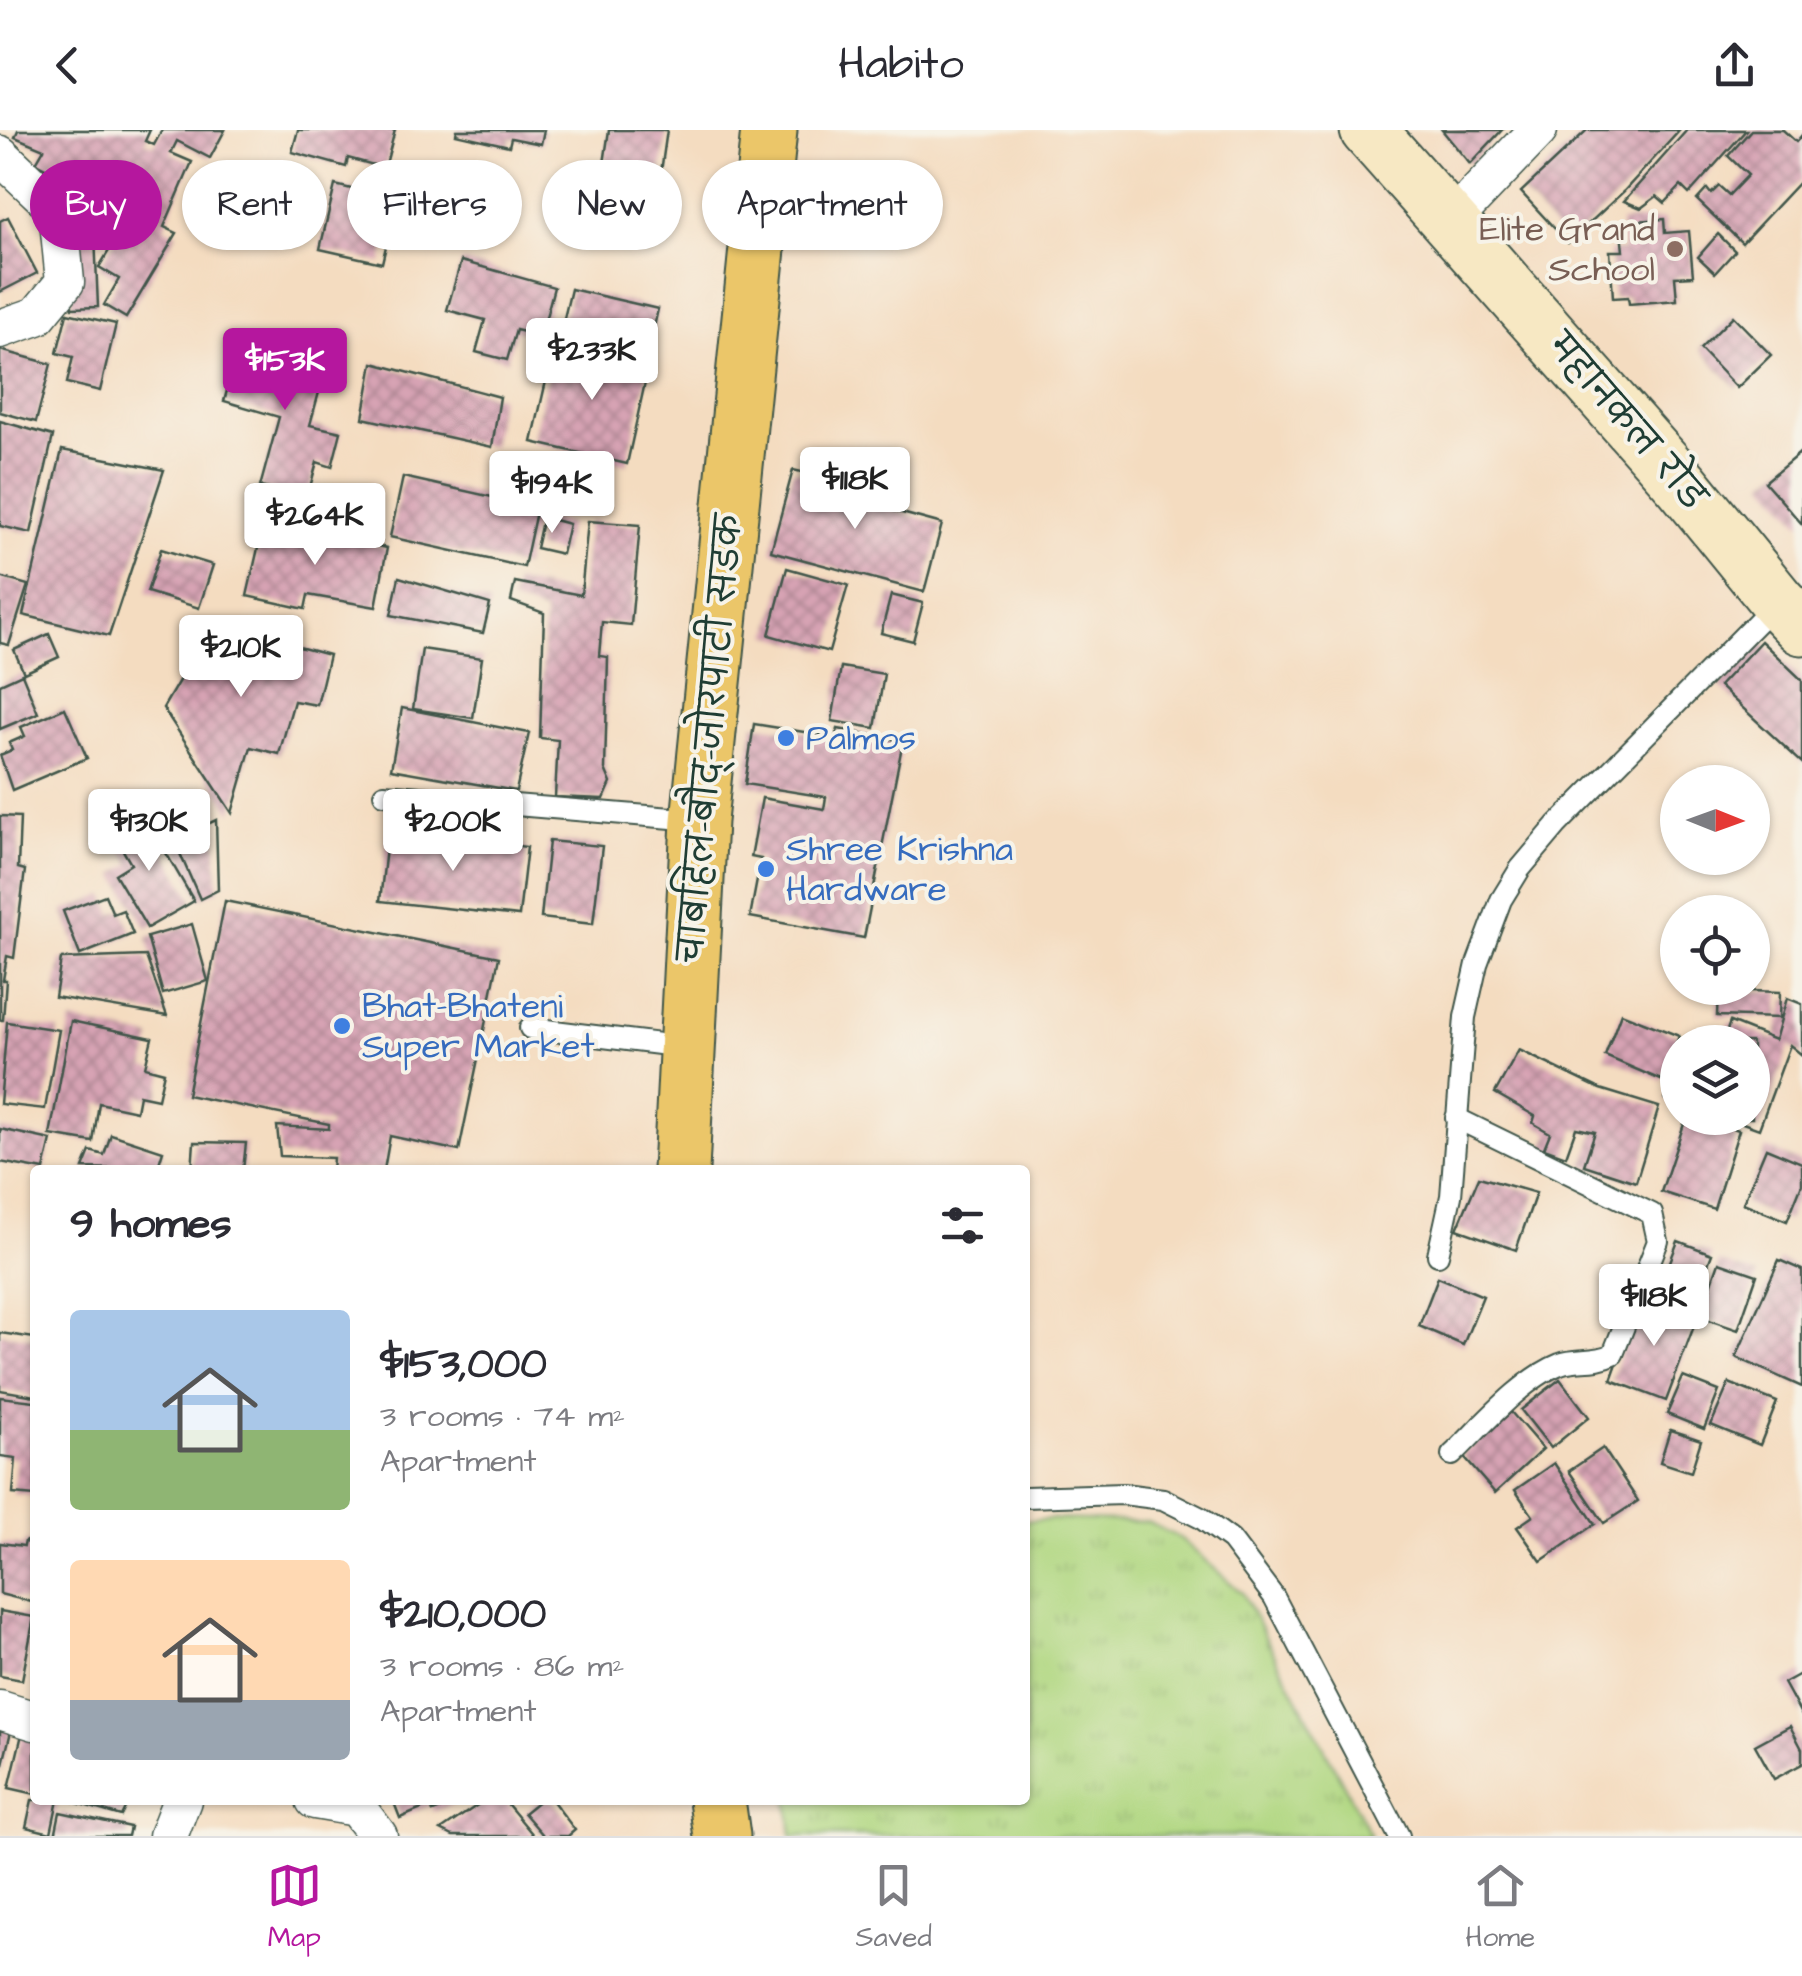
<!DOCTYPE html>
<meta charset="utf-8">
<style>
:root{--surface:#fff;--page:#f7f7f7;--text:#2b2b33;--muted:#7c7c81;--line:#e1e1e2;--accent:#b5179e}
body{margin:0;font-family:"Architects Daughter","Playpen Sans Deva",sans-serif;background:var(--page);color:var(--text);height:100vh;display:flex;flex-direction:column;font-size:38px;white-space:nowrap}
*{box-sizing:border-box;margin:0}
p{font-size:32px;color:var(--muted)}
.icon{flex:none;width:55px;height:55px;fill:none;stroke:currentColor;stroke-width:2;stroke-linecap:round;stroke-linejoin:round}
.map{position:relative;flex:1;overflow:hidden}
.details{position:absolute;left:30px;top:1035px;width:1000px;height:640px;display:flex;flex-direction:column;background:var(--surface);border-radius:10px;box-shadow:0 2px 8px #0004}
.details>*{flex:none}
.hud{position:absolute;left:30px;top:30px;width:1000px;height:90px;display:flex;gap:20px}
.needle{width:65px;rotate:91deg}
.controls{position:absolute;left:1660px;top:635px;display:grid;gap:20px}
.controls a{display:grid;place-items:center;width:110px;height:110px;border-radius:50%;background:var(--surface);box-shadow:0 2px 8px #0004;font-size:50px}
.price{position:absolute;translate:-50% -85px;padding:0 22px;border-radius:10px;background:#fff;color:#222;font-size:32px;line-height:65px;filter:drop-shadow(0 2px 5px #0008)}
.price::after{content:'';position:absolute;left:50%;top:60px;width:30px;height:22px;margin-left:-15px;background:inherit;clip-path:polygon(0 0,100% 0,50% 100%)}
.price.current{background:var(--accent);color:#fff}
ul{padding:0;list-style:none}
li{display:flex;align-items:center;gap:30px;height:250px;padding:0 40px}
li span{display:grid;place-items:center;flex:none;width:280px;height:200px;border-radius:10px;color:#555}
li>.icon{margin-inline-start:auto}
span .icon{width:120px;height:120px;fill:#fffc;stroke-width:1}
li b{font-size:42px}
h2{display:flex;justify-content:space-between;align-items:center;height:120px;padding:0 40px;font-size:42px}
.chip{padding:0 35px;border-radius:45px;background:var(--surface);box-shadow:0 2px 8px #0004;font-size:35px;line-height:90px}
.chip.current{background:var(--accent);color:#fff}
header{display:flex;justify-content:space-between;align-items:center;height:130px;padding:0 40px;background:var(--surface);font-size:45px;font-weight:600}
.tab-bar{display:flex;justify-content:space-around;align-items:center;height:140px;border-top:2px solid var(--line);background:var(--surface);font-size:28px;color:var(--muted)}
.tab-bar a{display:grid;justify-items:center;gap:5px}
.tab-bar .current{color:var(--accent)}
.map>svg:first-child{display:block}
</style>
<header><svg class="icon" aria-label="back" viewBox="0 0 24 24"><path d="M15 5l-7 7 7 7"/></svg>Habito<svg class="icon" aria-label="share" viewBox="0 0 24 24"><path d="M12 15V3M7 8l5-5 5 5M5 13v7h14v-7"/></svg></header>
<div class="map">
<svg width="1802" height="1706" viewBox="0 0 1802 1706">
<defs>
<pattern id="grass-tufts" width="24" height="20" patternUnits="userSpaceOnUse" patternTransform="scale(2.5)"><rect width="24" height="20" fill="#b0d781"/><path d="M3 7l-1-3M5 7V3M7 7l1-3M15 17l-1-3M17 17v-4M19 17l1-3" fill="none" stroke="#97b970"/></pattern>
<pattern id="building-cross-hatch" width="8" height="8" patternUnits="userSpaceOnUse" patternTransform="scale(2.5)"><rect width="8" height="8" fill="#d7a3b4"/><path d="M0 0l8 8M0 8l8-8" fill="none" stroke="#ae8693"/></pattern>
</defs>
<rect width="100%" height="100%" fill="#f7f3e8"/>
<filter id="ink" filterUnits="userSpaceOnUse"><feTurbulence type="fractalNoise" baseFrequency=".01" numOctaves="2"/><feDisplacementMap in="SourceGraphic" scale="20" xChannelSelector="R" yChannelSelector="G"/><feConvolveMatrix kernelMatrix="1 2 1 2 8 2 1 2 1" color-interpolation-filters="sRGB"/></filter>
<filter id="wash" filterUnits="userSpaceOnUse"><feTurbulence type="fractalNoise" baseFrequency=".0048" numOctaves="4" result="noise"/><feDisplacementMap in="SourceGraphic" scale="40" xChannelSelector="R" yChannelSelector="G"/><feGaussianBlur stdDeviation="2.25" result="paint"/><feColorMatrix in="noise" values="0 0 0 0 0 0 0 0 0 0 0 0 0 0 0 0 0 1.4 0 .05"/><feComposite in="paint" operator="in"/></filter>
<g filter="url(#wash)">
<rect width="100%" height="100%" fill="#f4dcc0"/>
<path fill="url(#grass-tufts)" stroke="#688a5a" stroke-width="2.5" d="M1052 1389 1148 1392 1181 1409 1242 1463 1371 1706H792L788 1670H1025V1391Z"/>
<g id="blocks">
<g fill="url(#building-cross-hatch)">
<path d="M18 0H150L145 11 154 15 162 0H225L210 28 177 11 171 23 192 32 164 97 177 103 126 188 104 175 119 149 99 137 132 83 36 33 44 19 15 7Z"/>
<path d="M298 0H395L385 38 348 28 346 37 292 22Z"/>
<path d="M457 0H544L541 14 511 8 509 16 456 4Z"/>
<path d="M609 0H667L659 56 602 47Z"/>
<path d="M1442 0H1502L1470 34Z"/>
<path d="M1587 0H1680L1624 61 1568 113 1521 62Z"/>
<path d="M1687 0H1746L1689 64 1681 56 1665 73 1657 66 1641 78 1624 71Z"/>
<path d="M1751 0H1783L1796 12 1802 5V49L1742 113 1697 70 1707 59 1711 64 1719 56 1729 65 1748 45 1728 26Z"/>
<path d="M335 55 397 70 382 133 320 119Z"/>
<path d="M8 87 37 143 0 162V91Z"/>
<path d="M1664 89 1665 103 1689 101 1693 146 1675 147 1677 170 1629 174 1628 167 1613 168 1610 121H1623L1620 92Z"/>
<path d="M1718 104 1735 121 1715 143 1698 127Z"/>
<path d="M95 105 98 177 72 178 69 106Z"/>
<path d="M461 131 554 157 541 206 516 200 507 230 476 222 485 190 447 180Z"/>
<path d="M571 159 658 179 649 220 561 201Z"/>
<path d="M67 183 116 194 100 261 67 253 73 227 57 223Z"/>
<path d="M1733 186 1771 225 1737 258 1700 219Z"/>
<path d="M242 209 327 233 310 295 341 302 332 337 317 332 307 368 260 357 279 287 224 271Z"/>
<path d="M568 212 650 230 627 334 532 312 549 238 561 241Z"/>
<path d="M0 220 51 234 36 292 0 282Z"/>
<path d="M373 233 500 267 492 317 363 288Z"/>
<path d="M0 291 53 306 31 403 0 396Z"/>
<path d="M62 320 164 340 109 506 23 485Z"/>
<path d="M1802 321V394L1765 352Z"/>
<path d="M793 340 895 364 891 380 942 394 924 462 771 421Z"/>
<path d="M403 347 537 377 524 437 390 407Z"/>
<path d="M543 387 569 394 562 424 536 418Z"/>
<path d="M588 391 640 395 631 495 602 492 599 526 608 527 605 639 611 653 604 669 555 667 558 610 540 608 544 483 511 471 515 452 581 465Z"/>
<path d="M264 392 387 418 376 477 308 465 305 479 247 466Z"/>
<path d="M161 419 213 435 199 478 147 462Z"/>
<path d="M787 438 848 455 829 522 769 505Z"/>
<path d="M0 447 28 455 9 515 0 513Z"/>
<path d="M399 447 490 474 483 503 391 485Z"/>
<path d="M891 465 923 473 913 511 881 503Z"/>
<path d="M212 494 329 525 317 575 294 571 279 624 251 617 232 683 163 578Z"/>
<path d="M49 504 59 527 24 543 14 520Z"/>
<path d="M1761 511 1802 550V633L1719 556Z"/>
<path d="M422 519 482 528 473 588 413 579Z"/>
<path d="M841 537 884 544 875 598 832 591Z"/>
<path d="M22 544 38 583 0 599V554Z"/>
<path d="M65 578 87 628 12 660 0 625 12 620 9 613 25 606 21 597Z"/>
<path d="M402 578 529 603 516 661 391 639Z"/>
<path d="M754 594 836 607 838 599 903 611 864 808 750 787 761 729 751 727 762 668 824 679 826 667 745 654Z"/>
<path d="M135 683 157 719 162 716 194 771 147 798 115 744 131 734 110 698Z"/>
<path d="M0 686 20 687 18 738 25 740 14 828 7 826 3 850H6L3 890H0Z"/>
<path d="M216 690 218 760 200 769 174 710Z"/>
<path d="M388 701 527 717 519 786 380 771Z"/>
<path d="M549 711 602 716 593 794 541 788Z"/>
<path d="M105 765 113 784 123 780 133 804 80 825 63 781Z"/>
<path d="M225 771 499 827 459 1021 390 1006 384 1040H332L333 1028 280 1026 277 996 329 999V994L187 965Z"/>
<path d="M192 794 208 851 163 864 147 807Z"/>
<path d="M146 826 167 886 55 867 61 829Z"/>
<path d="M1718 860 1780 862 1779 888 1717 886Z"/>
<path d="M1787 868 1802 874V925L1790 915 1759 999 1729 988H1752V912H1723L1730 892 1775 910Z"/>
<path d="M1621 883 1679 906 1661 950 1605 926Z"/>
<path d="M71 891 152 908 145 937 164 942 158 969 139 965 136 981 99 973 93 1012 50 1005Z"/>
<path d="M7 892 59 900 45 979 0 974Z"/>
<path d="M1519 920 1600 959 1659 977 1636 1052 1584 1035 1595 1002 1576 998 1566 1026 1544 1018 1550 1003 1533 993 1535 986 1495 963Z"/>
<path d="M1678 934V973L1665 969Z"/>
<path d="M1686 988H1701L1739 1000 1714 1079 1661 1062Z"/>
<path d="M0 999 51 1010 44 1040 0 1032Z"/>
<path d="M111 1004 163 1021 157 1040 83 1038 90 1021 104 1025Z"/>
<path d="M194 1012 246 1013 243 1040H192Z"/>
<path d="M1766 1018 1802 1033V1054L1787 1091 1743 1073Z"/>
<path d="M1479 1047 1536 1063 1516 1120 1457 1099Z"/>
<path d="M1678 1111 1712 1124 1697 1163 1663 1150Z"/>
<path d="M1779 1130 1802 1140V1257L1736 1227Z"/>
<path d="M1719 1132 1757 1145 1738 1200 1700 1187Z"/>
<path d="M1438 1147 1483 1166 1463 1215 1419 1196Z"/>
<path d="M1641 1167 1697 1188 1666 1271 1611 1250Z"/>
<path d="M0 1203 35 1208V1266L0 1260Z"/>
<path d="M1683 1247 1719 1261 1704 1299 1667 1284Z"/>
<path d="M1560 1249 1589 1287 1551 1318 1521 1280Z"/>
<path d="M1729 1253 1777 1272 1760 1315 1711 1295Z"/>
<path d="M0 1267 35 1271V1366L13 1364 16 1328 0 1326Z"/>
<path d="M1511 1282 1543 1319 1495 1363 1462 1325Z"/>
<path d="M1670 1300 1701 1310 1691 1342 1660 1332Z"/>
<path d="M1603 1318 1638 1371 1604 1393 1569 1341Z"/>
<path d="M1554 1333 1595 1394 1541 1431 1517 1397 1533 1386 1515 1360Z"/>
<path d="M25 1411 35 1413V1473L0 1464V1413L24 1416Z"/>
<path d="M0 1481 34 1487 22 1550 0 1546Z"/>
<path d="M1802 1543V1586L1784 1553Z"/>
<path d="M0 1586 14 1589 1 1642H0Z"/>
<path d="M1790 1596 1802 1619V1634L1774 1649 1755 1615Z"/>
<path d="M23 1600 35 1603V1664L9 1658Z"/>
<path d="M32 1670H58L51 1703 26 1697Z"/>
<path d="M67 1670H129L121 1686Z"/>
<path d="M393 1670H463L433 1682 431 1675 400 1688Z"/>
<path d="M485 1670H504L534 1706H453L441 1700Z"/>
<path d="M540 1670H552L575 1700 568 1706H544L524 1683Z"/>
<path d="M60 1682 130 1697 128 1706H55Z"/>
</g>
</g>
</g>
<g filter="url(#ink)">
<use href="#blocks" fill-opacity="0" stroke="#3f5549" stroke-width="2.5"/>
<g fill="none" stroke-linecap="round" stroke-linejoin="round">
<defs>
<g id="service">
<path d="M384 664 696 690"/>
<path d="M530 898 684 917"/>
<path d="M1438 1125 1451 1066 1465 887 1477 834 1501 770 1520 739 1557 695 1776 473"/>
<path d="M1452 1325C1481 1297 1522 1249 1560 1234 1577 1228 1595 1233 1613 1224L1658 1111 1652 1084 1456 988"/>
<path d="M1025 1367 1123 1364 1163 1369 1201 1388 1231 1410 1274 1467 1399 1706"/>
</g>
<g id="minor">
<path d="M0 25 58 80 65 152 37 186 0 199"/>
<path d="M1449 93 1538 0"/>
<path d="M0 1580 35 1591"/>
<path d="M315 1670 356 1677 378 1706"/>
<path d="M168 1706 182 1670"/>
</g>
<path id="secondary" d="M1368 0 1682 354 1778 472 1802 497"/>
<g id="primary">
<path d="M681 1040 699 691 769 0"/>
<path d="M717 1670 722 1706"/>
</g>
</defs>
<use href="#service" stroke="#3f5549" stroke-width="24"/>
<use href="#minor" stroke="#3f5549" stroke-width="41"/>
<use href="#secondary" stroke="#3f5549" stroke-width="59"/>
<use href="#primary" stroke="#3f5549" stroke-width="59"/>
<use href="#service" stroke="#fff" stroke-width="20"/>
<use href="#minor" stroke="#fff" stroke-width="38"/>
<use href="#secondary" stroke="#f7e8c3" stroke-width="55"/>
<use href="#primary" stroke="#ebc669" stroke-width="55"/>
</g>
</g>
<circle fill="#8d6e63" stroke="#f7f3e8" stroke-width="4" cx="1675" cy="119" r="10"/>
<g fill="#3f7fe0" stroke="#f7f3e8" stroke-width="4">
<circle cx="786" cy="608" r="10"/>
<circle cx="766" cy="739" r="10"/>
<circle cx="342" cy="896" r="10"/>
</g>
<g text-anchor="middle" dominant-baseline="central" stroke-width="8" stroke-linejoin="round" paint-order="stroke">
<g font-size="35" fill="#785e54" stroke="#f7f3e8" text-anchor="end">
<text x="1655" y="99">Elite Grand<tspan x="1655" dy="40">School</tspan></text>
</g>
<g font-size="35" fill="#1f3d34" stroke="#f7f3e8">
<text transform="translate(1626 292) rotate(49)">महानकल रोड</text>
<text transform="translate(711 609) rotate(-85)">चाबहिल-बौद्-जोरपाटी सडक</text>
</g>
<g font-size="35" fill="#366cbe" stroke="#f7f3e8" text-anchor="start">
<text x="806" y="608">Palmos</text>
<text x="786" y="719">Shree Krishna<tspan x="786" dy="40">Hardware</tspan></text>
<text x="362" y="876">Bhat-Bhateni<tspan x="362" dy="40">Super Market</tspan></text>
</g>
</g>
</svg>
<div class="controls">
<a><svg class="needle" viewBox="-14 -14 28 28"><path d="M0-13l5 13h-10z" fill="#e53935"/><path d="M0 13l5-13h-10z" fill="#7c7c81"/></svg></a>
<a><svg class="icon" aria-label="locate" viewBox="0 0 24 24"><circle cx="12" cy="12" r="6"/><path d="M12 2v4M12 18v4M2 12h4M18 12h4"/></svg></a>
<a><svg class="icon" aria-label="layers" viewBox="0 0 24 24"><path d="M12 4l9 5-9 5-9-5zM3 14l9 5 9-5"/></svg></a>
</div>
<b class="price" style="left:592px;top:273px">$233K</b>
<b class="price current" style="left:285px;top:283px">$153K</b>
<b class="price" style="left:855px;top:402px">$118K</b>
<b class="price" style="left:552px;top:406px">$194K</b>
<b class="price" style="left:315px;top:438px">$264K</b>
<b class="price" style="left:241px;top:570px">$210K</b>
<b class="price" style="left:149px;top:744px">$130K</b>
<b class="price" style="left:453px;top:744px">$200K</b>
<b class="price" style="left:1654px;top:1219px">$118K</b>
<div class="hud">
<a class="chip current">Buy</a>
<a class="chip">Rent</a>
<a class="chip">Filters</a>
<a class="chip">New</a>
<a class="chip">Apartment</a>
</div>
<section class="details">
<h2>9 homes<svg class="icon" aria-label="filters" viewBox="0 0 24 24"><path d="M4 7h16M4 17h16"/><circle cx="9" cy="7" r="2"/><circle cx="15" cy="17" r="2"/></svg></h2>
<ul>
<li><span style="background:linear-gradient(#a9c7e8 60%,#8fb573 0)"><svg class="icon" aria-label="home" viewBox="0 0 24 24"><path d="M3 11l9-7 9 7M6 9v11h12V9"/></svg></span><div><b>$153,000</b><p>3 rooms · 74 m²</p><p>Apartment</p></div></li>
<li><span style="background:linear-gradient(#ffd9b3 70%,#9aa5b1 0)"><svg class="icon" aria-label="home" viewBox="0 0 24 24"><path d="M3 11l9-7 9 7M6 9v11h12V9"/></svg></span><div><b>$210,000</b><p>3 rooms · 86 m²</p><p>Apartment</p></div></li>
</ul>
</section>
</div>
<nav class="tab-bar">
<a class="current"><svg class="icon" aria-label="map" viewBox="0 0 24 24"><path d="M3 6l6-2 6 2 6-2v14l-6 2-6-2-6 2zM9 4v14M15 6v14"/></svg>Map</a>
<a><svg class="icon" aria-label="saved" viewBox="0 0 24 24"><path d="M7 4h10v16l-5-4-5 4z"/></svg>Saved</a>
<a><svg class="icon" aria-label="home" viewBox="0 0 24 24"><path d="M3 11l9-7 9 7M6 9v11h12V9"/></svg>Home</a>
</nav>
